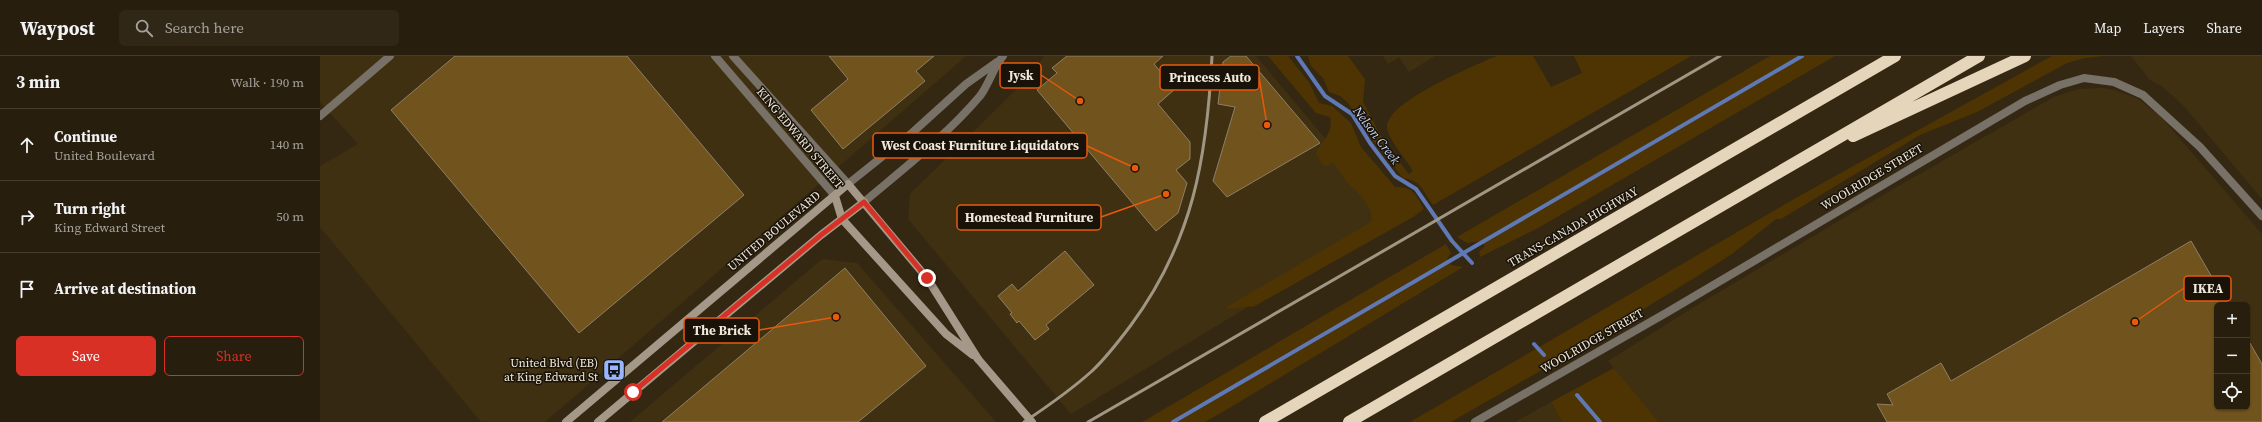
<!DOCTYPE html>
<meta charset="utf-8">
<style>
body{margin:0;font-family:"Source Serif 4",serif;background:#302717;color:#f1f3f6}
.controls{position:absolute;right:12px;bottom:12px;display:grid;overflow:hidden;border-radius:6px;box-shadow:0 1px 3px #0004}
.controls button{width:36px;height:36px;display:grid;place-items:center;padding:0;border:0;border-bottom:1px solid #443c2e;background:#281e0e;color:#f1f3f6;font:20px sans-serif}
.stop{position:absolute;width:12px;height:12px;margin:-9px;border:3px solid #d93025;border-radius:50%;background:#fff}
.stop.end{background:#d93025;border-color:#fff;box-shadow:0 1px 4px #0008}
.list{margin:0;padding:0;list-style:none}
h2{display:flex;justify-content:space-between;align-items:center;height:52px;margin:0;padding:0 16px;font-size:17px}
h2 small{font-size:13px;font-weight:400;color:#a5a29e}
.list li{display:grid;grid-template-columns:26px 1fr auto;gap:12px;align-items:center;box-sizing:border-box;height:72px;padding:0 16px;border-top:1px solid #443c2e}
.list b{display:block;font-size:15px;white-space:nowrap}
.list p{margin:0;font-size:13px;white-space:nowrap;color:#a5a29e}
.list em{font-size:13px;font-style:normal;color:#a5a29e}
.actions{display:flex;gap:8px;padding:12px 16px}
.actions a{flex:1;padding:9px 0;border:1px solid #d93025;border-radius:6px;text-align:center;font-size:14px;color:#d93025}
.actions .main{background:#d93025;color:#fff}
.icon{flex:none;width:22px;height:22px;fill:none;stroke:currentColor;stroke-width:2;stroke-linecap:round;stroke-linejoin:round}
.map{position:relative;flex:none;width:1942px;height:366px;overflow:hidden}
header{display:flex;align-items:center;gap:24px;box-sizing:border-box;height:56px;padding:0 20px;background:#281e0e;border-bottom:1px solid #443c2e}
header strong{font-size:19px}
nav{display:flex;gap:22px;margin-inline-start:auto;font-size:14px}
.search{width:280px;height:36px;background:#302717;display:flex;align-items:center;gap:10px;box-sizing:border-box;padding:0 14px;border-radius:6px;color:#a5a29e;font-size:15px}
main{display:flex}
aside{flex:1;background:#281e0e}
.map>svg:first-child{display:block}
.built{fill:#403012;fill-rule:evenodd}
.green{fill:#4d3402}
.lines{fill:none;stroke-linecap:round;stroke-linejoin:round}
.stream{stroke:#5f79b6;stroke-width:4}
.building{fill:#71531d;stroke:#8e7f67}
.minor{stroke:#787167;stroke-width:8}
.tertiary{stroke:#787167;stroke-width:8}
.secondary{stroke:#a49988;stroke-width:8}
.motorway{stroke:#e5d5ba;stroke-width:12}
.rail{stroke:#a09684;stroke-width:3}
.secondary-bridge{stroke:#a49988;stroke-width:8}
.route{stroke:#d93025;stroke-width:5}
.labels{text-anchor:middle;stroke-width:3;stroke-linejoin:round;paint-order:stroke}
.street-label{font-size:12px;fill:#f0e8da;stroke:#181208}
.poi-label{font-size:12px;fill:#f0e8da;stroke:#181208;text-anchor:end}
.water-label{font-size:13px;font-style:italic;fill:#c2d2f5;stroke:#181208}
.leader{fill:none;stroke:#e8590c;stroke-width:1.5}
.callout-dot{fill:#e8590c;stroke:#181208;stroke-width:1.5}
.callout{fill:#181208;stroke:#e8590c;stroke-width:1.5}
.callout-label{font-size:13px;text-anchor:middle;font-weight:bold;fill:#f0e8da}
</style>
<header>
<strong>Waypost</strong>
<div class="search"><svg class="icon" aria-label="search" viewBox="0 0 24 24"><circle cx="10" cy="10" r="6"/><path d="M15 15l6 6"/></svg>Search here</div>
<nav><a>Map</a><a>Layers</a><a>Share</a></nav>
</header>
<main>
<aside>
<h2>3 min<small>Walk · 190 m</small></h2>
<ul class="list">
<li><svg class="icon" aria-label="ahead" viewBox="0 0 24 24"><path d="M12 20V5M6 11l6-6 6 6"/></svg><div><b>Continue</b><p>United Boulevard</p></div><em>140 m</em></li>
<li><svg class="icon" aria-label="right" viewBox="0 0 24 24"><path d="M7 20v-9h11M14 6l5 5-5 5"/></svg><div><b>Turn right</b><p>King Edward Street</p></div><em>50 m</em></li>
<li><svg class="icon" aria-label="arrive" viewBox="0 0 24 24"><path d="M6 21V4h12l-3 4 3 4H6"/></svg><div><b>Arrive at destination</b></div></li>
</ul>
<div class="actions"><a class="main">Save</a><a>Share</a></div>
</aside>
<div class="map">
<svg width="1942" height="366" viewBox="0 0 1942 366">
<rect width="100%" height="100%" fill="#352812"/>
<path class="built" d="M0,0h646l-421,366h-64l-161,-195v-61l38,-22 -38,-42z
M724,0h212l137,163 -322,195 -163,-195 2,-25 125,-123z
M1063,0h52l-26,16 -10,-15 -11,7z
M1811,0h131v143l-79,-94 -20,-18 -13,-7z
M1782,32l12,2 24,9 24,19 100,116v188h-603l-51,-61 86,-54 182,-108 178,-102 24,-8zM1897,249h30v102h-30z
M502,203l35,4 139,159h-366z
M1231,346l11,20h-47z"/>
<path class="green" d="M948,0h20l21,26 10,21 13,3 19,17 10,24 34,40c19,0 20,7 29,22l-11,8 -160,90c-12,-2 -20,4 -28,1l146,-86c3,-16 -13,-29 -23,-39 -5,-6 -10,-14 -15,-21l-7,4 -4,-2 -6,-11c6,-12 18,-21 14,-36l-14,-4z
M988,0h40l17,23 -2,23 8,15 14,27 24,30 4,-3c-6,-11 -26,-33 -26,-44 0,-25 81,-58 102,-68l9,-3h35l18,31 31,-14 -8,-17h117l-258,149c-11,-15 -11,-24 -30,-27l-30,-37 -25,-38 -8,-7 -11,-4 -6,-14 -12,-12z
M1450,0h65l-297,172 -58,29 -1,-5 6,-6 -5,-5 -13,2 -10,-6z
M1732,0h52l-19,2 -18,5 -90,49 -57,23 -139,84h-5l-44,35 -36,23 -128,78 -117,67h-41l391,-227z
M1126,188l5,9 -4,6 4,6 12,2 -237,143 -21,12h-63z
M1294,312l45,54h-97l-11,-20z"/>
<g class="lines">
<path class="stream" d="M977,0l28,40 27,18 18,29 25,33 21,13 36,52 20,22
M1214,288l10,11
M1257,339l23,27
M853,366l629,-366"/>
</g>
<path class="building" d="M135,0h172l117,139 -165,138 -188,-223z
M509,0h105l-18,15 9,10 -82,68 -32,-39 37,-31z
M747,0h96l-9,8 21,25 -17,15 32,38v17l-14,11 11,13 -9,30 -22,18 -119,-141 20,-17 -5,-5z
M911,0h15l74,87 -93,54 -14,-16 22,-74 -17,-3 5,-42z
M1871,185l37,64h-11v102h30v-69l15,26v58h-375l-10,-18 16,1 -6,-11 54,-31 10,18z
M745,195l29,34 -48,40 3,4 -14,11 -16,-19 -2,2 -7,-9 2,-1 -14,-17 14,-12 6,7z
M525,212l81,98 -68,56h-196z"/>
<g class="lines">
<path class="minor" d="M395,0l120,140
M413,0l115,128
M0,60l70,-60
M1155,366l191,-109 359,-212 35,-16 24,-7 30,4 29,13 57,52 62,69"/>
<path class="tertiary" d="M528,128l65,-52 53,-48 31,-22
M544,146c39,-33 82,-66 116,-106 9,-12 13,-28 23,-40"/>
<path class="secondary" d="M515,140l7,23 104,115 27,21
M246,366l282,-238 79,94 51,81
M278,366l223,-187 43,-33"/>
<path class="motorway" d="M1533,80l172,-80
M945,366l630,-366
M1029,366l630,-366"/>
<path class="rail" d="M704,366c24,-16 47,-32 68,-51 15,-14 27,-30 39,-46 62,-84 76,-167 81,-269
M768,366l632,-366"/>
<path class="secondary-bridge" d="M658,303l54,63"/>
</g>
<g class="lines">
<path class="route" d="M313,336l188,-157 43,-33 63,76"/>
</g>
<defs>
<g id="bus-square" transform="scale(1.15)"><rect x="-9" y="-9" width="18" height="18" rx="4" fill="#97b6fd" stroke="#181208"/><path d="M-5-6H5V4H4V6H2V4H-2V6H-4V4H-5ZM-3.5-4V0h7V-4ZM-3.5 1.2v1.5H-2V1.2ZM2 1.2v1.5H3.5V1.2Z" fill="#111"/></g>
</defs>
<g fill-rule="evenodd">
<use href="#bus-square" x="294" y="314"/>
</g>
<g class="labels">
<g class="street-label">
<text transform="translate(480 82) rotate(50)" y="4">KING EDWARD STREET</text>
<text transform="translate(1552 121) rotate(-31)" y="4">WOOLRIDGE STREET</text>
<text transform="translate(1253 171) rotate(-30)" y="4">TRANS-CANADA HIGHWAY</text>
<text transform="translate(454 175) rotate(-40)" y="4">UNITED BOULEVARD</text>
<text transform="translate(1272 285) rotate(-30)" y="4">WOOLRIDGE STREET</text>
</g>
<g class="poi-label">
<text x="278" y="311">United Blvd (EB)<tspan x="278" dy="14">at King Edward St</tspan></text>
</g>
<g class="water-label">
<text transform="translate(1057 79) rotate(53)" y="5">Nelson Creek</text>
</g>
</g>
<path class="leader" d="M760 45L721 19M947 69L939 21M815 112L767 90M846 138L781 161M1815 266L1864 232M516 261L439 274"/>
<g class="callout-dot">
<circle cx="760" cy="45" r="4"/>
<circle cx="947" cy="69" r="4"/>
<circle cx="815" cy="112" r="4"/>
<circle cx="846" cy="138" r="4"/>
<circle cx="1815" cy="266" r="4"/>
<circle cx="516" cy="261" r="4"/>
</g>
<g class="callout">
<rect x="680" y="7" width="41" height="25" rx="4"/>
<rect x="840" y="9" width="99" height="25" rx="4"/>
<rect x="553" y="77" width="214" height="25" rx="4"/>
<rect x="637" y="149" width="144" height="25" rx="4"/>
<rect x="1864" y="220" width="47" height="25" rx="4"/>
<rect x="364" y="262" width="75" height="25" rx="4"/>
</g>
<g class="callout-label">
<text x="701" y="24">Jysk</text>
<text x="890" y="26">Princess Auto</text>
<text x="660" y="94">West Coast Furniture Liquidators</text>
<text x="709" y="166">Homestead Furniture</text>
<text x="1888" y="237">IKEA</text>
<text x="402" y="279">The Brick</text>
</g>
</svg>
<div class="controls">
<button>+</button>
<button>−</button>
<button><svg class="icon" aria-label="locate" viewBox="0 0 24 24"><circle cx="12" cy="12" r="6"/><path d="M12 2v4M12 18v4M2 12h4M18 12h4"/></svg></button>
</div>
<div class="stop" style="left:313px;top:336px"></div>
<div class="stop end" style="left:607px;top:222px"></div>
</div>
</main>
